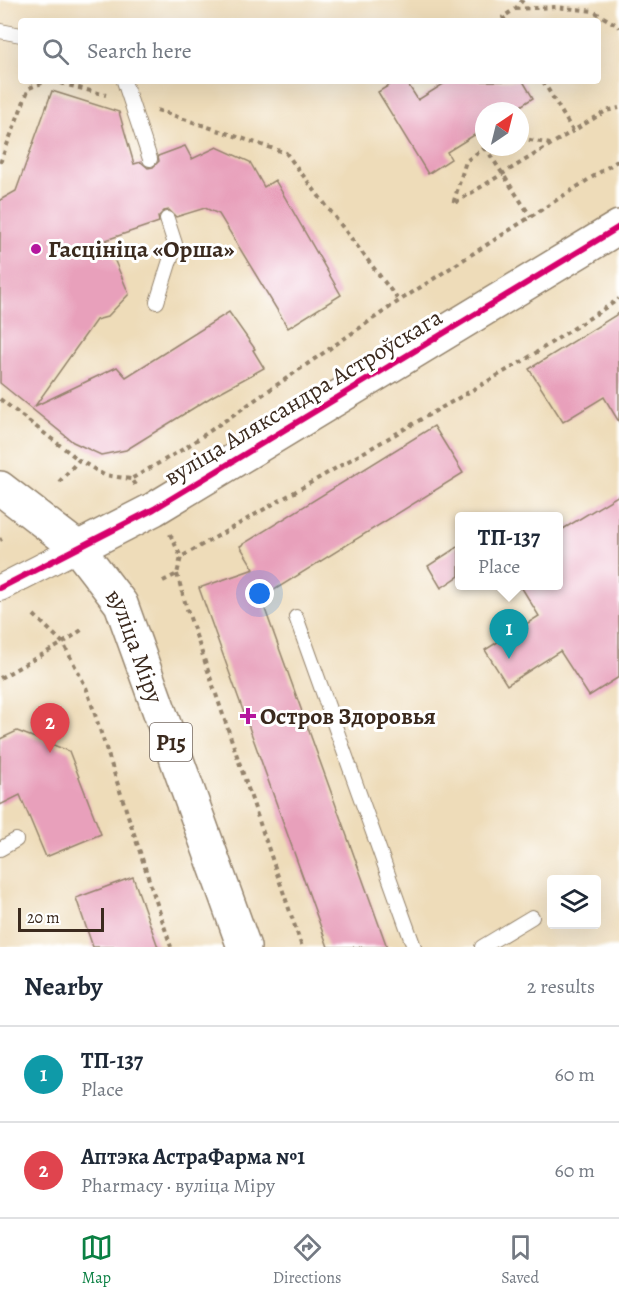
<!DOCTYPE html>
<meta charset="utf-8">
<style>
body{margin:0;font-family:Alegreya,serif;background:#f2f2f3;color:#1f2937}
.controls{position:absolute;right:18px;bottom:18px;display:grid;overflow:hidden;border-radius:6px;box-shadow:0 6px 24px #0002}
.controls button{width:54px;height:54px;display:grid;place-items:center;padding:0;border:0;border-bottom:2px solid #e0e1e3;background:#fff;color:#1f2937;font:30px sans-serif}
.compass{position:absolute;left:475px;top:102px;width:54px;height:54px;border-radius:50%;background:#fff;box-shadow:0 6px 24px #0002;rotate:35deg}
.scale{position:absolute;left:18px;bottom:15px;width:86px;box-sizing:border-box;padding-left:6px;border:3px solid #3b2a1e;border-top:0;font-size:16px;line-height:21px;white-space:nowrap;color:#3b2a1e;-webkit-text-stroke:4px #fff;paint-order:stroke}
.you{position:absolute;left:260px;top:594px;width:21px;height:21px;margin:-15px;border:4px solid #fff;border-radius:50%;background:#1a73e8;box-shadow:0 0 0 9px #1a73e833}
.badge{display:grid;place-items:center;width:39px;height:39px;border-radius:50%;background:#0b8043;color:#fff;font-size:20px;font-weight:700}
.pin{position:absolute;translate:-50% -50px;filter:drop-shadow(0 2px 3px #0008)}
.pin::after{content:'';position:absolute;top:32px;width:21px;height:18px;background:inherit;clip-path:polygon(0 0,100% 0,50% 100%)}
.popup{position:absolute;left:455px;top:512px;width:108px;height:78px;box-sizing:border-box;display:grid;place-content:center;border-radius:6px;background:#fff;filter:drop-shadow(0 2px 4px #0005);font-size:20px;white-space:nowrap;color:#747a83}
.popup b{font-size:22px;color:#1f2937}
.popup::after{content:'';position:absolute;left:50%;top:100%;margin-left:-12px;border:12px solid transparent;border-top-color:#fff}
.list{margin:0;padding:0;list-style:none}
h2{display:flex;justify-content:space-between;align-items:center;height:78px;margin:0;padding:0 24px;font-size:26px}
h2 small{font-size:20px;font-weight:400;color:#747a83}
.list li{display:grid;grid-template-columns:39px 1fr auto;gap:18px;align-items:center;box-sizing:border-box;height:96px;padding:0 24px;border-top:2px solid #e0e1e3}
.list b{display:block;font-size:22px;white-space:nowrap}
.list p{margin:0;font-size:20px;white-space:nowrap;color:#747a83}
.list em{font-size:20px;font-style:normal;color:#747a83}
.icon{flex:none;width:33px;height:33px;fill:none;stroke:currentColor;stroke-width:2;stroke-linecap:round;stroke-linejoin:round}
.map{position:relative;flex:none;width:619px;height:947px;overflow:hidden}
.search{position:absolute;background:#fff;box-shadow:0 6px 24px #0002;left:18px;right:18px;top:18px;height:66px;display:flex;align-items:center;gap:15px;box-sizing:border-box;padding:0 21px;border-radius:6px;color:#747a83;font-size:22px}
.sheet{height:270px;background:#fff}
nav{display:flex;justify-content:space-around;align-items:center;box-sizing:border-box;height:84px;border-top:2px solid #e0e1e3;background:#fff;font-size:16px;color:#747a83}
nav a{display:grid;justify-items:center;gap:3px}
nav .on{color:#0b8043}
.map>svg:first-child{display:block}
.building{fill:#e8a0bb}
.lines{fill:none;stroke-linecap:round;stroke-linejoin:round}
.service-casing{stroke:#94836c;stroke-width:16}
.minor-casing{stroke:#94836c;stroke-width:28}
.tertiary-casing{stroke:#94836c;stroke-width:36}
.primary-casing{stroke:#94836c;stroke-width:36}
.path{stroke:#94836c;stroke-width:4;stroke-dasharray:4.5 4.5;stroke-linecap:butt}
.service{stroke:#fff;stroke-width:14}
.minor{stroke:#fff;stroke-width:26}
.tertiary{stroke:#fff;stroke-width:33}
.primary{stroke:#fff;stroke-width:33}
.cycleway-casing{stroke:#fff;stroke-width:10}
.cycleway{stroke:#d6006c;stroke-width:6}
.poi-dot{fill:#b5179e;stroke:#fff;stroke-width:2}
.labels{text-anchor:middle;stroke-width:6;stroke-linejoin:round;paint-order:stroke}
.shield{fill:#fff;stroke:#766a62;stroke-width:1.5}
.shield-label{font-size:22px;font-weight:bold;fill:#3b2a1e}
.poi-label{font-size:24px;font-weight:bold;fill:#3b2a1e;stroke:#fff;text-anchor:start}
.street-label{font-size:24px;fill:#3b2a1e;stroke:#fff}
</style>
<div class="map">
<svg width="619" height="947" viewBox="0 0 619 947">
<rect width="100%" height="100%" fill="#fff"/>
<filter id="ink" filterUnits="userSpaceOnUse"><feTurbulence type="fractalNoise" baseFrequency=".0167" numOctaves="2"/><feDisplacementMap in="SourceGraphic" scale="12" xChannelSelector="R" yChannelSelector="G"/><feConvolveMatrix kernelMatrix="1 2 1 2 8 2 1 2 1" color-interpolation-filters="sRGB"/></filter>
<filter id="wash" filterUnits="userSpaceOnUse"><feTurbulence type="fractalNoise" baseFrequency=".008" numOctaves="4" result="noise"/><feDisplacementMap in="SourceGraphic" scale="24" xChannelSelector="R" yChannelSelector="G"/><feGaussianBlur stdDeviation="1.35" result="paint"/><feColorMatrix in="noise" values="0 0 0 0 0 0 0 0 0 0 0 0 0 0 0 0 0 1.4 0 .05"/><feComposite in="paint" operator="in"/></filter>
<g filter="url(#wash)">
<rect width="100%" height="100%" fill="#eedcb9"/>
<g id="blocks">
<path class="building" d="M396,81h10l12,19 30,-19h75l10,17 -20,13h-29v18l-37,23 4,7 -23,15 -50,-82z
M52,91l67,21 15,52 7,-2 7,6 5,-1 6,-6 -1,-5 27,-10 7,13 25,-12 33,15 14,25 11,-7 66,115 -53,33 -69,-114 -14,-6 -29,9 -7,-7 -5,1 -6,6 1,5 -53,18 23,54 -22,23 -11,3 -61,86 82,-39 9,10 103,-65 26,37 -2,1 11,18 -51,28 -87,54 -25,5 -28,-13 -73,-59v-183l16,-9z
M619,313v109l-15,-25 -41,25 -34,-53z
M434,426l29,47 -202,125 126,349h-59l-129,-359 55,-19 -14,-23z
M619,495v182l-30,19 -29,-45 -53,34 -22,-35 54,-34 -19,-31h38v-53z
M459,546v30l-18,12 -13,-22z
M17,731l52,20 32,83 -55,23 -26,-62 -20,10v-66z
M133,877l25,70h-65l-17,-49z"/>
</g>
</g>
<g filter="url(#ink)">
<use href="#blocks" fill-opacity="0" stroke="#94836c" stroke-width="1.5"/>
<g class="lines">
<g class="service-casing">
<path id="service" d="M0,31l21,4
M124,81l26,78
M157,302l18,-58 -8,-25
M296,617l118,330
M0,849l16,-9
M482,947l50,-30"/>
</g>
<g class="minor-casing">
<path id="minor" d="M0,588l78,-40"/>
</g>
<g class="tertiary-casing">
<path id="tertiary" d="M78,548l76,-39 465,-282"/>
</g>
<g class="primary-casing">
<g id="primary">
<path id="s1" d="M0,488l78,60 43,56 123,343"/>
</g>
</g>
<path class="path" d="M515,9l41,-2 37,4 24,14 2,3
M505,21l-2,-4 12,-8 8,-9
M52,81l54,14
M543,81l30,50 33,-20 13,-3
M157,110l129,43 113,148
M476,133l8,12
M520,138l30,6
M485,147l46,70
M486,147l-20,14 -13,43 120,-73
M0,163l29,-75 18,-7
M0,399l79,61
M59,482l20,-22 25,15 27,4
M135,485l-4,-6 54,-31 214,-147 220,-141
M170,534l11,23
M0,540l2,-1
M177,574l10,35 115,338
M163,581l14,-7 4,-17 342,-196 96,-62
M34,615l29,28 23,44 85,260
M0,678l63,-35 20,-14"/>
<use href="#service" class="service"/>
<use href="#minor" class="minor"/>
<use href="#tertiary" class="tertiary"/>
<use href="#primary" class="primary"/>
<g class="cycleway-casing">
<path id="cycleway" d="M0,588l154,-79 465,-282"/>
</g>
<use href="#cycleway" class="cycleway"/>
</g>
</g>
<g class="poi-dot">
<circle cx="36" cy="249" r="6"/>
<path d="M245 707h6v6h6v6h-6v6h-6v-6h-6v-6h6z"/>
</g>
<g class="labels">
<rect class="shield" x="150" y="723" width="42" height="38" rx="4.5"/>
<g class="shield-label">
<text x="171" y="750">Р15</text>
</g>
<g class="poi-label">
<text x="48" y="257">Гасцініца «Орша»</text>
<text x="260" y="724">Остров Здоровья</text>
</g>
<g class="street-label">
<text transform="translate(303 397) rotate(-31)" y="8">вуліца Аляксандра Астроўскага</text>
<text dy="8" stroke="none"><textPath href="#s1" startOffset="213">вуліца Міру</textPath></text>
</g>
</g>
</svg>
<div class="controls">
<button><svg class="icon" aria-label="layers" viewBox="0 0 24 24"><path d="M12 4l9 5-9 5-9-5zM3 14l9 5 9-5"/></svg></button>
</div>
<svg class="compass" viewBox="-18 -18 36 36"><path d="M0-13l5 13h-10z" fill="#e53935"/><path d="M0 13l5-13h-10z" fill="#747a83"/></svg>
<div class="scale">20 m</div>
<div class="you"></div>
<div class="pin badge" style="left:509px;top:659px;background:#0f9aa8">1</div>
<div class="popup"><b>ТП-137</b>Place</div>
<div class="pin badge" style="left:50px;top:753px;background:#e0444e">2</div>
<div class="search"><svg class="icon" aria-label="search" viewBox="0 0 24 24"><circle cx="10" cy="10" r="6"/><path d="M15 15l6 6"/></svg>Search here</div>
</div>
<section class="sheet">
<h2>Nearby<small>2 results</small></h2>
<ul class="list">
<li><span class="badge" style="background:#0f9aa8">1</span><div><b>ТП-137</b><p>Place</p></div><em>60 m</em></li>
<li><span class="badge" style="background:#e0444e">2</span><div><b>Аптэка АстраФарма №1</b><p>Pharmacy · вуліца Міру</p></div><em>60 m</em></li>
</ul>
</section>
<nav>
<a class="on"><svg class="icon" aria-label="map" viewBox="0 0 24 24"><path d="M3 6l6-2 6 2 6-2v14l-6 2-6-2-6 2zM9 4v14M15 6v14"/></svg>Map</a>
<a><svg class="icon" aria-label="directions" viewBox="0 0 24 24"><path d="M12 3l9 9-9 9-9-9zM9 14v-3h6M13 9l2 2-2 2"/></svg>Directions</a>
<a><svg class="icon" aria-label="saved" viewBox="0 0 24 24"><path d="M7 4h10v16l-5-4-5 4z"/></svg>Saved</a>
</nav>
